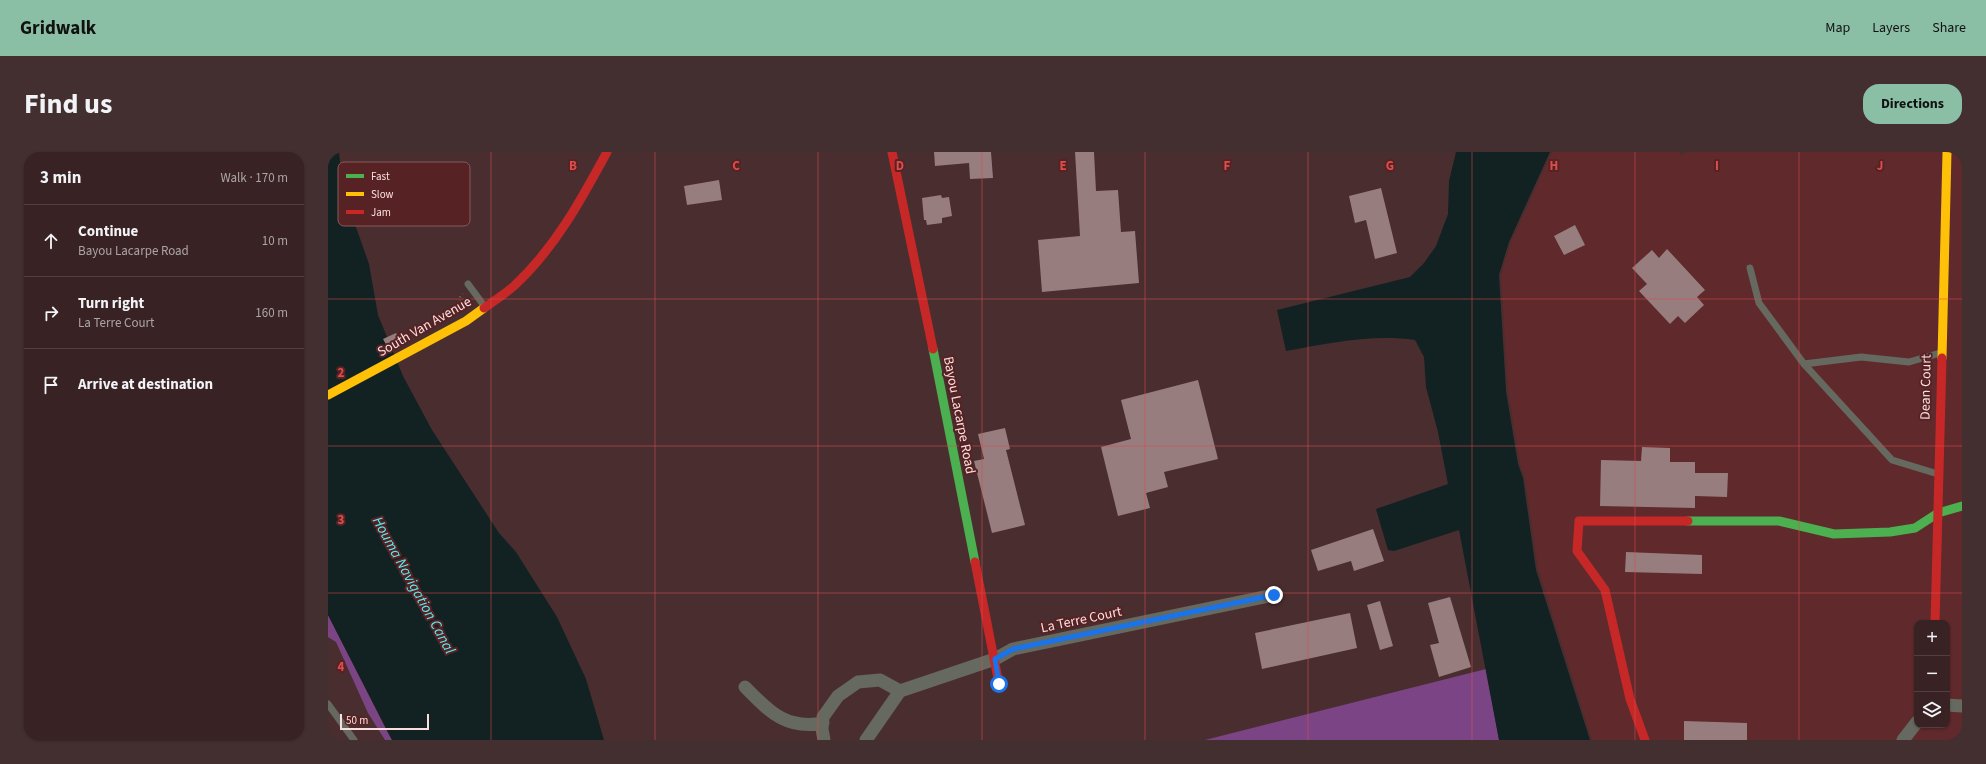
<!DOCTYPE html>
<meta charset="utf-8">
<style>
body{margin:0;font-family:"Source Sans 3",sans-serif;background:#432f30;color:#f1f3f6}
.controls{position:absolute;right:12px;bottom:12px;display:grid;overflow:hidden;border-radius:8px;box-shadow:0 1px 3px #0004}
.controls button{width:36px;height:36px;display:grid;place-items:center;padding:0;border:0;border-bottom:1px solid #523f41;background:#382223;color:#f1f3f6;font:20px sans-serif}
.scale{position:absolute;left:12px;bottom:10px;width:89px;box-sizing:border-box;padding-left:4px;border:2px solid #fbdfde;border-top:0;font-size:11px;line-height:14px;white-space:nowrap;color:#fbdfde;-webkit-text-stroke:3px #562224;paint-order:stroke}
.stop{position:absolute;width:12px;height:12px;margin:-9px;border:3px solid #1a73e8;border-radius:50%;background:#fff}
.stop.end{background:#1a73e8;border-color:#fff;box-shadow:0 1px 4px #0008}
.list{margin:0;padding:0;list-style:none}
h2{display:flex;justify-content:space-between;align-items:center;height:52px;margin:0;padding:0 16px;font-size:17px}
h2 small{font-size:13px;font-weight:400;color:#aba4a6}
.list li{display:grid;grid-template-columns:26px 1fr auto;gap:12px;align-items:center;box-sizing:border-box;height:72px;padding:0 16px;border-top:1px solid #523f41}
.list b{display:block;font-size:15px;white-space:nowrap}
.list p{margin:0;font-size:13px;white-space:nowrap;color:#aba4a6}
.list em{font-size:13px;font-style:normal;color:#aba4a6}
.icon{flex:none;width:22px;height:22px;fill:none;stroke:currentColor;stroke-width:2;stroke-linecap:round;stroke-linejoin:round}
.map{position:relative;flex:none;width:1634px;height:588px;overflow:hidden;border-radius:16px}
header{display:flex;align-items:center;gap:24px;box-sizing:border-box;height:56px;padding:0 20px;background:#8abfa5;color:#111}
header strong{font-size:19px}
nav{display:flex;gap:22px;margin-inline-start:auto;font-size:14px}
.intro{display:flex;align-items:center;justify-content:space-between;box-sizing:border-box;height:96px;padding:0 24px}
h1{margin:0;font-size:28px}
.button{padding:10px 18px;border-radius:16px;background:#8abfa5;color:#111;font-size:14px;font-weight:700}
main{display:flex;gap:24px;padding:0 24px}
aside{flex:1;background:#382223;border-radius:16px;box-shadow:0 1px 3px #0004}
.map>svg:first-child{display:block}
.built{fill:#60292c;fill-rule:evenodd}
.forest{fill:#7b4585}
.water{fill:#122122}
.building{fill:#977d7e}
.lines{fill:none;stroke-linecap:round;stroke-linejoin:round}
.path{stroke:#68635e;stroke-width:2;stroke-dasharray:1 3;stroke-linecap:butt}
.lane{stroke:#65695f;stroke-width:7}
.street{stroke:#65695f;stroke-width:13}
.fast{stroke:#4caf50;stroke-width:9}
.slow{stroke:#ffc107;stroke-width:9}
.jam{stroke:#c62828;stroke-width:9}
.route{stroke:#1a73e8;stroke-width:5}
.grid{fill:none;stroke:#dd4d4c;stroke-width:1;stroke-opacity:0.55}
.labels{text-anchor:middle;stroke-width:4;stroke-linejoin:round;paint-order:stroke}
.street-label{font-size:14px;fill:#fbdfde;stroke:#562224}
.water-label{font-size:15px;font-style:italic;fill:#57eef4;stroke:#562224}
.key{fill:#562224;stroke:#885b5c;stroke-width:1}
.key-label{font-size:11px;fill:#fbdfde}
.grid-label{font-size:13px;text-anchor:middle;font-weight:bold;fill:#dd4d4c;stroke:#562224;stroke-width:4;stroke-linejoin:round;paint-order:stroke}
</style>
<header>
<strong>Gridwalk</strong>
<nav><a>Map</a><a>Layers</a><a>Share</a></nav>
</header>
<div class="intro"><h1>Find us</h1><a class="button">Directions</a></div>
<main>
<aside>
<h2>3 min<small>Walk · 170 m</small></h2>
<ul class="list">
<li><svg class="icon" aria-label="ahead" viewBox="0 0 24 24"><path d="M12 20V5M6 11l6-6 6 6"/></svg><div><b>Continue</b><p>Bayou Lacarpe Road</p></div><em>10 m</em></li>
<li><svg class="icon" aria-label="right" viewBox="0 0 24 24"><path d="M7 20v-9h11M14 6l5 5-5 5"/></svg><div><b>Turn right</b><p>La Terre Court</p></div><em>160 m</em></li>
<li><svg class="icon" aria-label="arrive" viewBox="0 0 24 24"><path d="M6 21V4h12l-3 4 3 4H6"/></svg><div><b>Arrive at destination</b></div></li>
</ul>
</aside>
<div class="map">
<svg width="1634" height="588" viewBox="0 0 1634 588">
<rect width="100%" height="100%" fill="#4a2e2f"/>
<path class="built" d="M1224,0h127l3,4 3,-4h277v588h-370l-54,-171 -13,-91 -5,-14 -12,-74 -7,-115 10,-33zM1589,471h30v102h-30z"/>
<path class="forest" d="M0,463l60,118 4,7h-7l-17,-27 -32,-71 -8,-5z
M1158,517l13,71h-294z"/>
<path class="water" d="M0,0h11l4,38 26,74 9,51 25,61 29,54 67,103 17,19 41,65 29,62 18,61h-212l-64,-125z
M1128,0h94l-41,90 -10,33 7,116 12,73 5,14 13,92 54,170h-91l-40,-210 -65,21 -6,-1 -12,-41 72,-25 -10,-52 -12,-45 -2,-30 -9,-17c-44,-6 -85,3 -129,11l-9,-41 133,-33 14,-14 12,-17 12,-32 1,-33z"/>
<path class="building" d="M606,0h57l2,26 -23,1 -1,-16 -34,3z
M747,0h19l2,39 22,-1 3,42 14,-1 4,52 -97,9 -4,-52 42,-4z
M391,28l3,20 -35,5 -3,-19z
M1053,36l16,65 -22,6 -9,-39 -11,3 -6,-27z
M613,43l1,3 7,-1 3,19 -10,2v5l-15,2 -1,-5h-2l-2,-22z
M1247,73l10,20 -21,10 -10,-19z
M1339,97l38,41 -8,7 7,8 -19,18 -7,-7 -8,8 -31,-33 8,-7 -15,-16 20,-18 7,8z
M68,181l5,10 -12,7 -6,-11z
M870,228l20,79 -54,13 4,15 -22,6 4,15 -32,8 -17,-69 30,-8 -10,-39z
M677,276l5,21 -4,1 19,75 -33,8 -18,-72 10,-2 -6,-25z
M1314,295l28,1v14h25v11h33l-1,24 -32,-1v12l-95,-2 1,-46 40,1z
M1045,377l11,32 -30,10 -3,-10 -33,10 -7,-21z
M1298,400l76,3v19l-77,-2z
M1122,445l21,70 -32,10 -9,-32 9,-2 -11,-40z
M1052,449l13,45 -13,4 -13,-45z
M1022,461l7,35 -95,21 -7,-36z
M1356,569l63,2v17h-63z"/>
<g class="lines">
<path class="path" d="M133,153l-1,-8 3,-3"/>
<path class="lane" d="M1422,116l9,35 45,61 88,96 46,14
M140,132l17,23
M1476,212l57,-7 48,5 31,-9
M0,552l26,36"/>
<path class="street" d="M417,535c24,24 40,43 78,36
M572,539l95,-32 18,-10 261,-54
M1619,553l15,1
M496,588l-2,-11 1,-12 15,-21 20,-14 22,-2 20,11 -34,49
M1575,588l14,-18"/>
<path class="fast" d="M605,197l42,213
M1360,369h91l55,13 56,-2 25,-4 23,-15 24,-7"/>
<path class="slow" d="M1614,206l5,-206
M0,243l138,-74 18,-13"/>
<path class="jam" d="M564,0l41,197
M156,156c10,-7 21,-14 30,-22 41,-38 67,-86 93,-134
M647,410l24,122
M1607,471l7,-265
M1317,588l-15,-41 -25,-109 -28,-39 2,-30h109"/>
</g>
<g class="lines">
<path class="route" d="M671,532l-4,-25 18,-10 261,-54"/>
</g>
<path class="grid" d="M163,0v588M327,0v588M490,0v588M654,0v588M817,0v588M980,0v588M1144,0v588M1307,0v588M1471,0v588M0,147h1634M0,294h1634M0,441h1634"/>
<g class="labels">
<g class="street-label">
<text transform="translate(96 174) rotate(-30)" y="5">South Van Avenue</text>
<text transform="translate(1597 235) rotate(-89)" y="5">Dean Court</text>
<text transform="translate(632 263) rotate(79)" y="5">Bayou Lacarpe Road</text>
<text transform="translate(753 467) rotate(-12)" y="5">La Terre Court</text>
</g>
<g class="water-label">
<text transform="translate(86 433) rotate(61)" y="5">Houma Navigation Canal</text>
</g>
</g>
<rect x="10" y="10" width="132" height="64" rx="6" class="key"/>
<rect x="18" y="22" width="18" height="4" fill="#4caf50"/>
<rect x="18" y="40" width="18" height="4" fill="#ffc107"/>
<rect x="18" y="58" width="18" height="4" fill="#c62828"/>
<g class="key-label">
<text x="43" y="28">Fast</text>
<text x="43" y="46">Slow</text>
<text x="43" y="64">Jam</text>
</g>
<g class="grid-label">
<text x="245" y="18">B</text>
<text x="408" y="18">C</text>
<text x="572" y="18">D</text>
<text x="735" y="18">E</text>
<text x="899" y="18">F</text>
<text x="1062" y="18">G</text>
<text x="1226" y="18">H</text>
<text x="1389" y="18">I</text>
<text x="1552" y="18">J</text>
<text x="13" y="225">2</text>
<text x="13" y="372">3</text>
<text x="13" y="519">4</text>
</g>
</svg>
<div class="controls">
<button>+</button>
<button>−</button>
<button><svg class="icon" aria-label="layers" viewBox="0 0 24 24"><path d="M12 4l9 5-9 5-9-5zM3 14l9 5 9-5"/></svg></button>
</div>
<div class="scale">50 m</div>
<div class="stop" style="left:671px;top:532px"></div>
<div class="stop end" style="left:946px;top:443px"></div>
</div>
</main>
